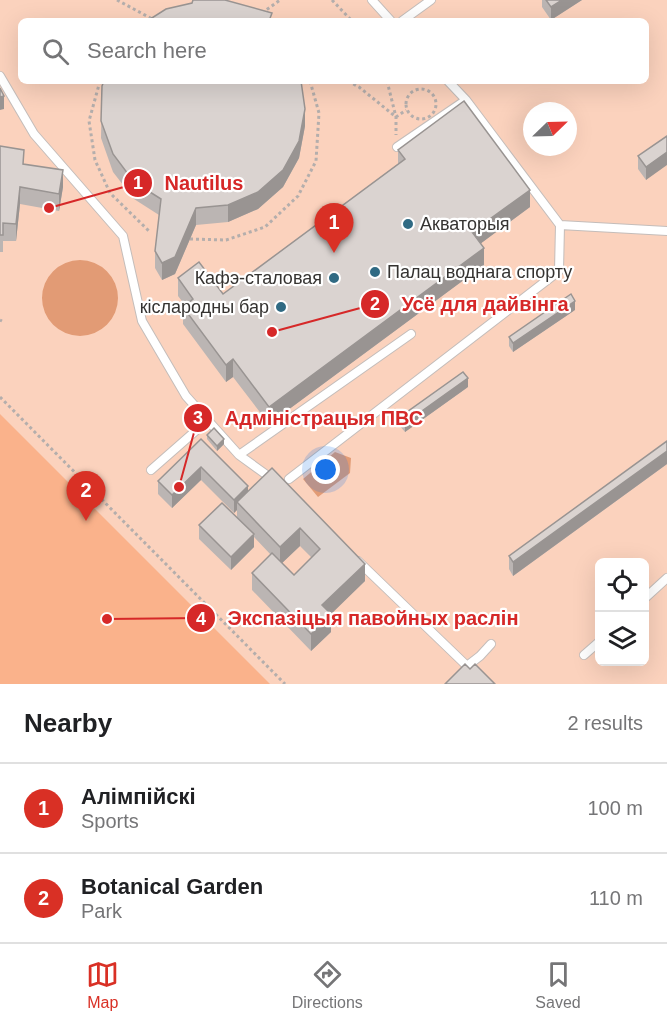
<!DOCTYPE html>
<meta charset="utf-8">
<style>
body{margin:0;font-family:Arial,sans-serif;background:#f6f6f6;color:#202124}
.controls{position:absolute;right:18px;bottom:18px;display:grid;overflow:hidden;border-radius:9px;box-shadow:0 6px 24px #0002}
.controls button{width:54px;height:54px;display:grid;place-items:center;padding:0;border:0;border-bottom:2px solid #e0e0e0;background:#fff;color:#202124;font:30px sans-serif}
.compass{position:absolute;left:523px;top:102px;width:54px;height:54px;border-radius:50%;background:#fff;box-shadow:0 6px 24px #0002;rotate:67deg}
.you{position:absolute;left:326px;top:470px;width:21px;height:21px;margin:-15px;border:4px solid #fff;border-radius:50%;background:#1a73e8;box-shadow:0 0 0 9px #1a73e833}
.badge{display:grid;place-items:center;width:39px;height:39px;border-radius:50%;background:#d93025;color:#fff;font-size:20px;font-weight:700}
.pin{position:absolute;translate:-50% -50px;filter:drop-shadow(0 2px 3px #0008)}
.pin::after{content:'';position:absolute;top:32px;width:21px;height:18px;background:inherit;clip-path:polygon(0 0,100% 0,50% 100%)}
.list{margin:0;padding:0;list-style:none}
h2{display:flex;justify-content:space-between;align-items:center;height:78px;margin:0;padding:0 24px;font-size:26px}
h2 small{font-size:20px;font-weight:400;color:#757577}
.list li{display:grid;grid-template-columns:39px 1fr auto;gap:18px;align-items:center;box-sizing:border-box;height:90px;padding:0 24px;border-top:2px solid #e0e0e0}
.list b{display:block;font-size:22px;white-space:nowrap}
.list p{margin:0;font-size:20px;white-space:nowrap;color:#757577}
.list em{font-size:20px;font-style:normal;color:#757577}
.icon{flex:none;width:33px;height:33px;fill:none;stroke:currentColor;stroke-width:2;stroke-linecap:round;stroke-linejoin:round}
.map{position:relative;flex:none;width:667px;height:684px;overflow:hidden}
.search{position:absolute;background:#fff;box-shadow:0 6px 24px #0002;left:18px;right:18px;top:18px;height:66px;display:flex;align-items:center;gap:15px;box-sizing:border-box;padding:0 21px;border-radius:9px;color:#757577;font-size:22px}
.sheet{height:258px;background:#fff}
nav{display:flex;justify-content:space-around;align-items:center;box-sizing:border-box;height:84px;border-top:2px solid #e0e0e0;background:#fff;font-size:16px;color:#757577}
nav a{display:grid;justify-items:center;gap:3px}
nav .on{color:#d93025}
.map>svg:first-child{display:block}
.green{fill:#fbd2bd;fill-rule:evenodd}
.forest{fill:#fab28b}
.water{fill:#e29b75}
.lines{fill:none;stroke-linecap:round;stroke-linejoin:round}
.lane-casing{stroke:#c4bdba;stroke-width:10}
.path{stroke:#b4aeac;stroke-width:3;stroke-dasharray:3 3;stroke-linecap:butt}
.lane{stroke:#fff;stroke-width:8}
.wall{fill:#bbb5b3;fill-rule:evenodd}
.shaded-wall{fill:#999492}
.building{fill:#dad3d0;stroke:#999492;stroke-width:1.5}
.poi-dot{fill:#306a83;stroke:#fff;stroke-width:2}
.labels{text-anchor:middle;stroke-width:4.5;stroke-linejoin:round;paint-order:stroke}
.poi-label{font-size:18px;fill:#353331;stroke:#fff;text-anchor:start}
.leader{fill:none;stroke:#d62828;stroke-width:2}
.callout-dot{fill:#d62828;stroke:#fff;stroke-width:2}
.mark-label{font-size:18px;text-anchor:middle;font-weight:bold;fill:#fff}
.callout-label{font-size:20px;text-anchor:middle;font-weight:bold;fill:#d62828;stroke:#fff;stroke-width:4.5;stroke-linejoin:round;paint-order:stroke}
</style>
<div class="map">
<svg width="667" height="684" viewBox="0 0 667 684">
<rect width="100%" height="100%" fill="#fbf4f1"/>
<path class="green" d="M0,0h667v684h-667zM21,21h625v60h-625zM532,111h36v36h-36zM600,562h44v100h-44z"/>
<path class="forest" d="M0,414l270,270h-270z"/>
<path class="water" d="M42 298a38 38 0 1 1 76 0a38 38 0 1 1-76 0Z
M335,452l16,6 -1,15 -32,24 -15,-18z"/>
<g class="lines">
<g class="lane-casing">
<path id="lane" d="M372,0l19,21
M402,21l29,-21
M0,76l34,58 89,102 19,85 44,75 53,59 172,-121
M397,147l69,-47 -18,-19
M560,225l107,6
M239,455l36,26
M151,470l57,-50
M289,479l270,-208 1,-46 -94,-125
M358,561l109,105 13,-10 11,-12
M644,599l23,-21
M584,655l16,-14"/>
</g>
<path class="path" d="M117,0l39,21
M332,0l20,21
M262,13l18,-13
M100,81l-11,40 6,39 15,33 40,39
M348,81l11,6 37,30 10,-7
M387,81l9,36v18
M406 104a15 15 0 1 1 30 0a15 15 0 1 1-30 0Z
M190,239l36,1 39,-13 33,-31 18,-35 3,-48 -9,-32
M0,320l2,1
M0,397l285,287"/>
<use href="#lane" class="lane"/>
</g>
<path class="wall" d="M542,0h40l-31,20 -9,-13z
M102,86l203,40 -6,32 -16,29 -25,22 -30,13 -32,3 -21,49 -13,6 -7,-12v-17l4,-36 -25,-16 -21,-27 -12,-34z
M667,136l-21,44 -8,-11v-13z
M0,146l24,18 39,23 -4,24 -39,-7 -4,37h-13v11h-3z
M398,150l132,57 -49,36 3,22 -215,159 -36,-47 -7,5 -43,-58v-17l2,-2 -7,-9v-18l45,16 175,-130z
M575,310l-62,42 -4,-6v-9z
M468,387l-63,45 -5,-6v-9z
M207,435l17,9 -7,7 -10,-12z
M201,439l47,53 24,-24 93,113 -35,33 1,18 -20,19 -59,-61v-17l19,-18 -17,-18v10l-23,23 -32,-31v-14l38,-8v-7l-3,3 -33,-33 -29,28 -14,-14v-13zM300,546l12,12 -18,17 -12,-12z
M667,441v23l-154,112 -4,-7v-13z"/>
<path class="shaded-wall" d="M562,0h20l-31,20v-13z
M4,96v13l-4,1v-13z
M305,109v17l-6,32 -16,29 -25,22 -30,13v-17z
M667,152v13l-21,15v-13z
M63,170v17l-4,24v-17z
M20,187v17l-4,37v-17z
M530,190v17l-58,43v-18z
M196,208v17l-21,49 -13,6v-17z
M484,248v17l-215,159v-17z
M575,301v9l-62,42v-9z
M233,359v18l-7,5v-17z
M468,378v9l-63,45v-9z
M224,439v5l-7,7v-5z
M667,451v13l-154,112v-14z
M201,467v13l-29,28v-13z
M248,486v13l-11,3v8l-3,3v-13z
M300,528v18l-20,19v-18z
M254,534v13l-23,23v-13z
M365,564v17l-43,42v-18z
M331,614v18l-20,19v-17z"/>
<path class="building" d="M193,0h32l47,13 -3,8h-122l19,-12 26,-6z
M546,0h16l-11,7z
M104,81h197l4,28 -6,32 -16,29 -25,22 -30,13 -32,3 -21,49 -13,6 -7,-12 6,-52 -27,-17 -21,-28 -12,-33 1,-35z
M0,88l4,8 -4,1z
M464,101l66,89 -58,42 12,16 -215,159 -36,-48 -7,6 -43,-58 10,-8 -15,-21 21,-16 24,32 182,-135 -7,-9z
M667,136v16l-21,15 -8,-11z
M0,146l24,4 -1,14 40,6 -4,24 -39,-7 -4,37 -13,-1v12h-3z
M571,294l4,7 -62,42 -4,-6z
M463,372l5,6 -63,45 -5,-6z
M214,428l10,11 -7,7 -10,-11z
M201,439l47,47 -14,14 -33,-33 -29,28 -14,-14z
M667,441v10l-154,111 -4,-6z
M272,468l93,96 -43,41 9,9 -20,20 -59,-61 20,-20 22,22 26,-26 -20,-21 -20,19 -43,-45z
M222,503l32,31 -23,23 -32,-32z
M465,664l5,5 5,-5 20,20h-50z"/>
<g class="poi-dot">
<circle cx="408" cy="224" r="6"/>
<circle cx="375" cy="272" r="6"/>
<circle cx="334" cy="278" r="6"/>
<circle cx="281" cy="307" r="6"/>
</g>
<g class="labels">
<g class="poi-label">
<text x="420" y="230">Акваторыя</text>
<text x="387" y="278">Палац воднага спорту</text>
<text x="322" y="284" text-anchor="end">Кафэ-сталовая</text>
<text x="269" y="313" text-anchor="end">кіслародны бар</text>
</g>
</g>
<path class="leader" d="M49 208L138 183M272 332L375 304M179 487L198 418M107 619L201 618"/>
<g class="callout-dot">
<circle cx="49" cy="208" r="6"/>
<circle cx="272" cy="332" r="6"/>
<circle cx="179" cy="487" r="6"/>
<circle cx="107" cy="619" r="6"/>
<circle cx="138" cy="183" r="15"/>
<circle cx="375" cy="304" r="15"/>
<circle cx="198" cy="418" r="15"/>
<circle cx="201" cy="618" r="15"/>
</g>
<g class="mark-label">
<text x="138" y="189">1</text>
<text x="375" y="310">2</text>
<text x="198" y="424">3</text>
<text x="201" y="625">4</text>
</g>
<g class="callout-label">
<text x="204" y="190">Nautilus</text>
<text x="485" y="311">Усё для дайвінга</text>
<text x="324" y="425">Адміністрацыя ПВС</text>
<text x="373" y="625">Экспазіцыя павойных раслін</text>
</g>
</svg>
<div class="controls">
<button><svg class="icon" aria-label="locate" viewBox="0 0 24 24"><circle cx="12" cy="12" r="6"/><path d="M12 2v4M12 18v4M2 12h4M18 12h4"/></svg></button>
<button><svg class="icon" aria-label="layers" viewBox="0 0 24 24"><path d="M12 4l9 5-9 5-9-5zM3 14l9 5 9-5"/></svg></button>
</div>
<svg class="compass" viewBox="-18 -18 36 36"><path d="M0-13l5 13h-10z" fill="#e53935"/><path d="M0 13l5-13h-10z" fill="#757577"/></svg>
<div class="you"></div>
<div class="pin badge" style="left:334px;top:253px">1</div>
<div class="pin badge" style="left:86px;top:521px">2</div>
<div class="search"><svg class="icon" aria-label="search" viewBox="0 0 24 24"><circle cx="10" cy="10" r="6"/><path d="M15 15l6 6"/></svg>Search here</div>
</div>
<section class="sheet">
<h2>Nearby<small>2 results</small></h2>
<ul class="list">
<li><span class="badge">1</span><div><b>Алімпійскі</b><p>Sports</p></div><em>100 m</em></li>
<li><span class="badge">2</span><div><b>Botanical Garden</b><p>Park</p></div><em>110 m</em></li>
</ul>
</section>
<nav>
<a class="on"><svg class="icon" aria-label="map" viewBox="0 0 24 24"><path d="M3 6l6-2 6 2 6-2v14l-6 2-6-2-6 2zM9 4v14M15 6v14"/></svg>Map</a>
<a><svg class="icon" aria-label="directions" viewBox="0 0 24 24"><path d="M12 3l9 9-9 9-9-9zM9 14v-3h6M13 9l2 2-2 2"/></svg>Directions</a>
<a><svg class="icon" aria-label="saved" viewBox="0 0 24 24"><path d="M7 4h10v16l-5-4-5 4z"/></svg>Saved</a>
</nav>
